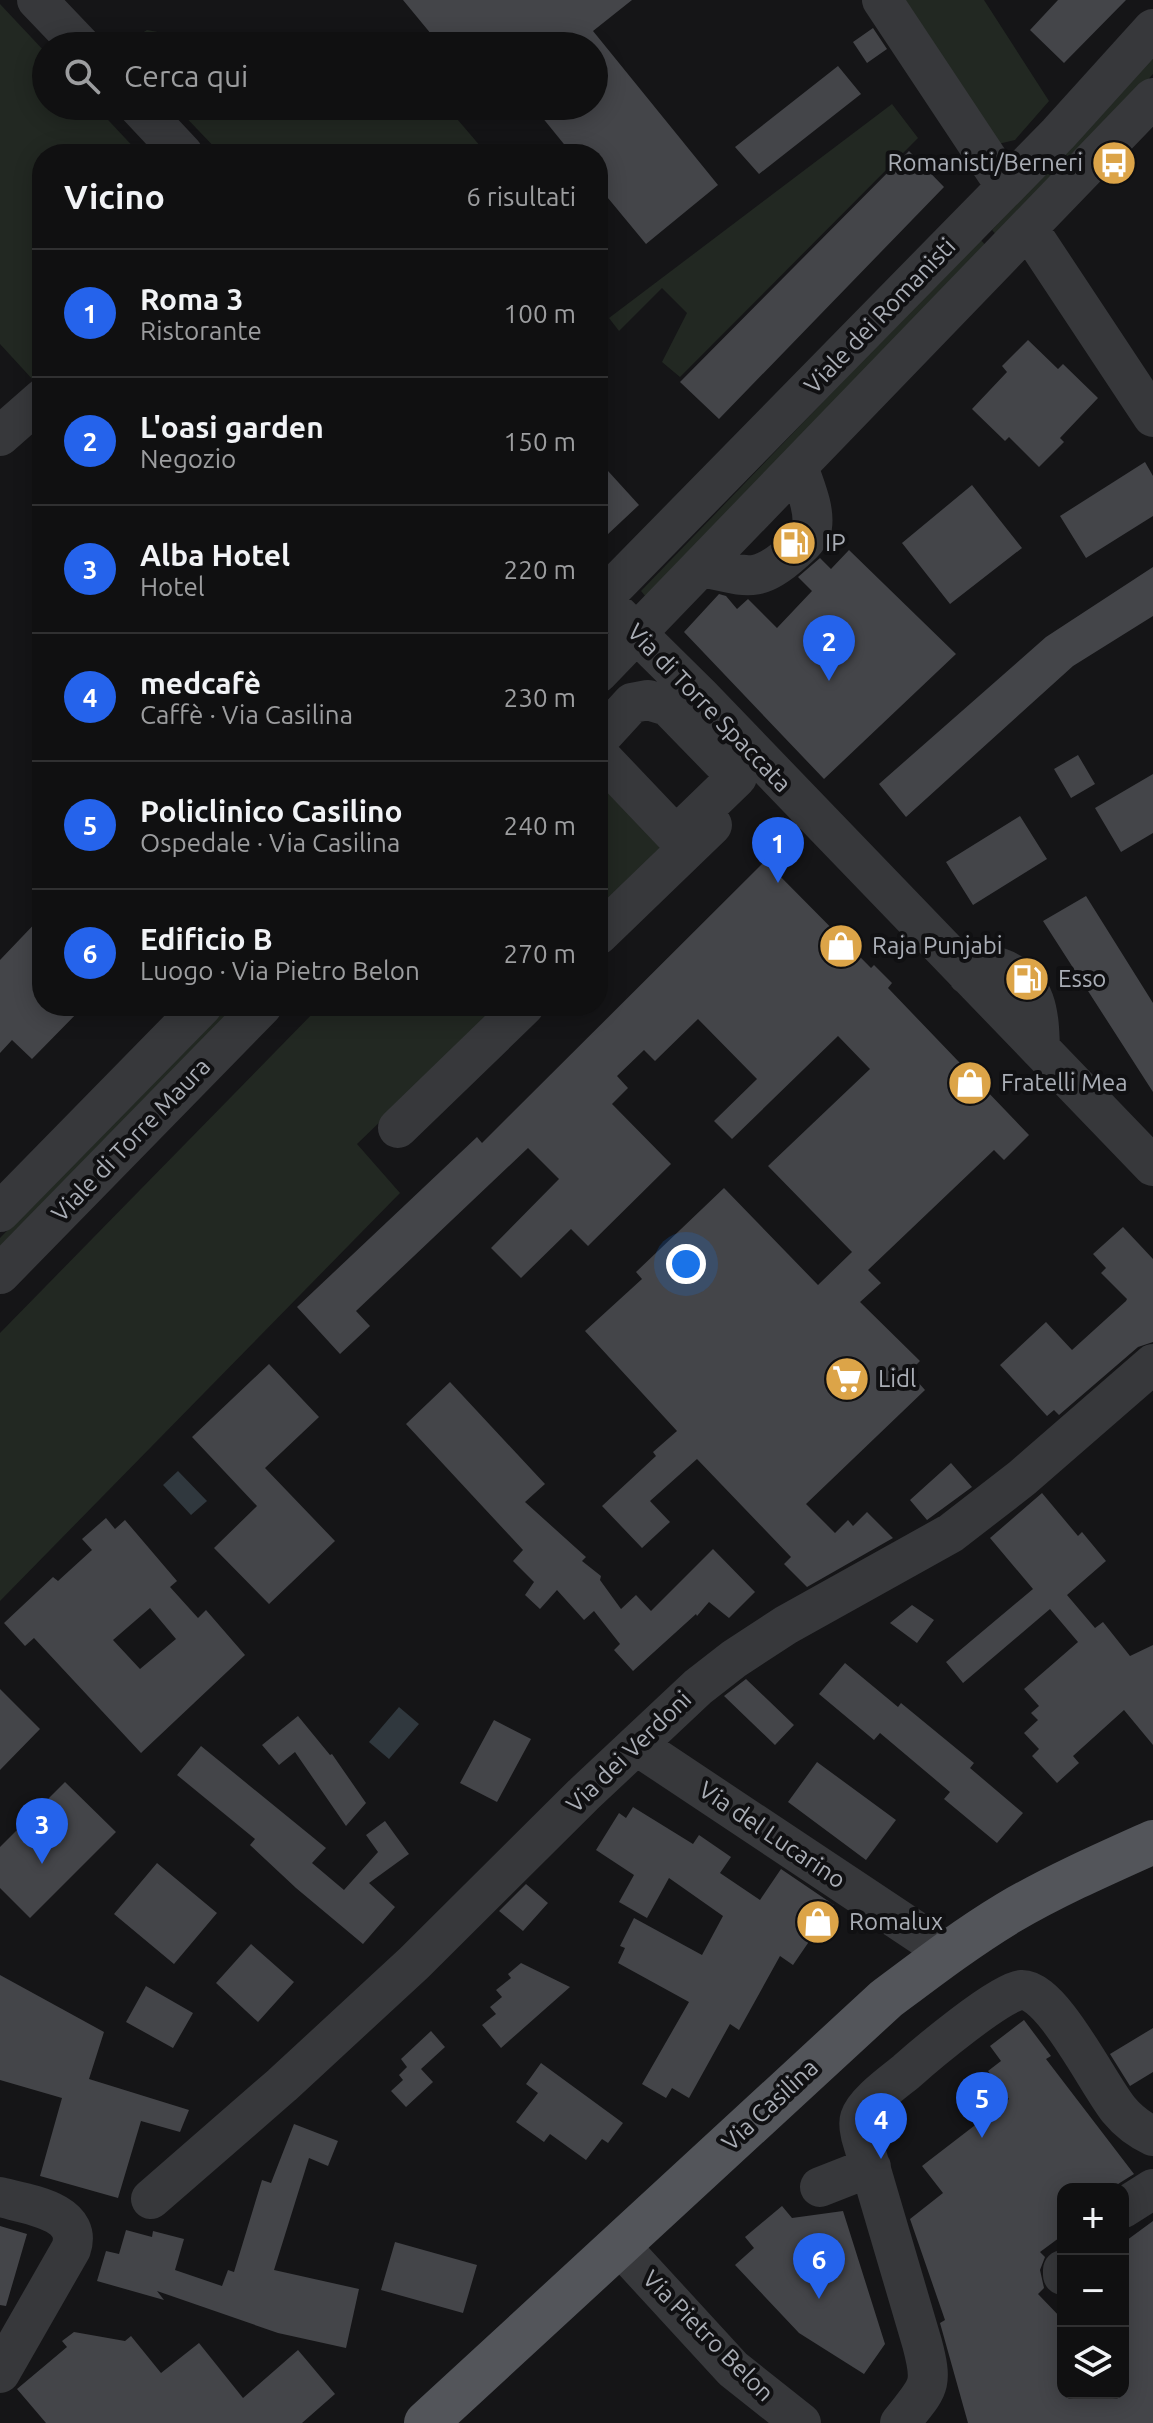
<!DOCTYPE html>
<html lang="it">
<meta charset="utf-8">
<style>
body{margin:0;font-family:Ubuntu,sans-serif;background:#19191a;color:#f1f3f6}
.controls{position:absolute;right:24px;bottom:24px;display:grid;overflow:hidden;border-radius:16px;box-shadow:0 4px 20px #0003}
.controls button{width:72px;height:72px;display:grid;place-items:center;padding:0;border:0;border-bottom:2px solid #303031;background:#101011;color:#f1f3f6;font:40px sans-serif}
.you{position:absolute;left:686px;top:1264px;width:28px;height:28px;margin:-20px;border:6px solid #fff;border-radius:50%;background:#1a73e8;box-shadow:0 0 0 12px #1a73e833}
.badge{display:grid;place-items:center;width:52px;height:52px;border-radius:50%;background:#2563eb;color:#fff;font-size:26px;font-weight:700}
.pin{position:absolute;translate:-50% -66px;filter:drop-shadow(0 2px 4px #0008)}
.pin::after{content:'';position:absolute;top:42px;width:28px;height:24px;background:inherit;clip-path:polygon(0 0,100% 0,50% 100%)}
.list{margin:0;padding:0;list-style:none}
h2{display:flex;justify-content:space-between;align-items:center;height:104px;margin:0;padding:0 32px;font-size:34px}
h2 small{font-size:26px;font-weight:400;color:#9c9d9f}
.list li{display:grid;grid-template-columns:52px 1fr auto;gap:24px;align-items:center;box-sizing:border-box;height:128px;padding:0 32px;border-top:2px solid #303031}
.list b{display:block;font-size:30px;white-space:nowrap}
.list p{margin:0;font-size:26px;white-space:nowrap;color:#9c9d9f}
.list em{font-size:26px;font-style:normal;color:#9c9d9f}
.icon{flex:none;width:44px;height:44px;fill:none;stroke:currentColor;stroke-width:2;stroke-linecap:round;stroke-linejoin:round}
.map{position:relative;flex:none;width:1153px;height:2423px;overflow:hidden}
.search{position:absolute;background:#101011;box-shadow:0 4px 20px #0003;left:32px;top:32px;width:576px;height:88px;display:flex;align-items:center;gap:20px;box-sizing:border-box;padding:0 28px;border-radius:44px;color:#9c9d9f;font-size:30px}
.panel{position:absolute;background:#101011;box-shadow:0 4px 20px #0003;left:32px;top:144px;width:576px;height:872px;border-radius:32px}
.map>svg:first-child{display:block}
.green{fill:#222822}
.water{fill:#30383e}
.building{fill:#444549;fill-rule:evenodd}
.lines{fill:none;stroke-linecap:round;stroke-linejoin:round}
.minor{stroke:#37383b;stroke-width:40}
.major{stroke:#53555a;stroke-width:44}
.labels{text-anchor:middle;stroke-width:8;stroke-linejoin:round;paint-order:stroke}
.poi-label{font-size:24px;fill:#a9adb5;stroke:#101012;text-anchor:start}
.street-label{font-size:24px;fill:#a9adb5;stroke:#101012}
</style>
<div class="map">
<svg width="1153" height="2423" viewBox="0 0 1153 2423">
<rect width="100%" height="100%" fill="#151517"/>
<path class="green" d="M898,0h86l65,101 -34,39 -17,4z
M0,4l46,49v53h49l45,48h-98v220l-8,7 -34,-37z
M147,30l63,12 61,4h-134l-6,-6z
M1153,56v18l-60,65 -96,97 -5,-6z
M892,104l26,34 -238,239 -18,-15 25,-49 -25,-25 -43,43 -10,-13z
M175,106h271l41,48h-266z
M980,239l8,9 -342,349 -5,-6z
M598,754l78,82 -78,75z
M225,1006h15l-240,247v-15z
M320,1006h180l-143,138 43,49 -400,408v-268z"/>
<path class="water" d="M178,1471l29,30 -16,14 -28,-30z
M399,1707l20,17 -30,35 -20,-17z"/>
<path class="building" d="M403,0h229l-39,31 125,154 -72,59 -48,-58v-32h-26l-39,-48h61v-60h-153z
M1058,0h68l-62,63 -34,-33z
M873,28l14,21 -20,14 -14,-21z
M838,66l23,28 -102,80 -24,-27z
M909,151l35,36 -225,232 -39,-37z
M1028,340l30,29 5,-5 35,34 -38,40 4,4 -25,25 -30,-30 -4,4 -33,-32 35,-37 -5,-6z
M598,460l41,45 -32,30 -9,-11z
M1145,462l8,14v40l-67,42 -26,-42z
M972,485l50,63 -72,56 -48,-61z
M849,550l107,104 -132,125 -140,-147 35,-38 7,2 11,13 11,-10 29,29 35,-37 -14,-14 22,-19 11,11z
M1153,567v49l-80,50 -167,151 -27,-33 167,-147z
M1078,755l17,29 -24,14 -17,-29z
M1153,774v59l-32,19 -26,-44z
M1020,816l27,43 -74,46 -27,-43z
M765,861l106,107 3,-3 18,18 -4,5 141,147 -25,25 -10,-10 -126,120 13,13 -21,19 60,59 -11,11 16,18 -119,114 29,29 13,-13 5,6 14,-14 26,26 -86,49 -23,-23 7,-7 -94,-98 -47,42 20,21 -28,26 -40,-42 54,-50 -3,-4 24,-21 -92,-100 57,-52 -6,-7 88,-84 94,97 34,-33 -84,-86 102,-97 -32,-33 -106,103 -18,-18 43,-42 -59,-60 -43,42 -11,-11 -27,26 11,12 -16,16 59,60 -83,82 -17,-17 -50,49 -30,-30 68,-69 -31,-31 -172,163 14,15 -30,28 -43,-47 180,-170 5,6z
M1086,896l67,107v89l-110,-171z
M42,916v90h42l-52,53 -20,-19 -12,13v-93z
M1123,1227l30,32v83l-15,5 -79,68 -5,-5 -7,6 -47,-51 46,-43 26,28 54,-49 1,-2 -26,-26 5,-5 -13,-14z
M269,1364l50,53 -54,51 70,73 -66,63 -55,-56 43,-42 -65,-69z
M450,1382l95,102 -20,18 61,55 -4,4 19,15 -1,4 21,29 15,-14 15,16 62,-62 42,43 -26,26 -20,-16 -12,14 -1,-2 -63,57 -19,-21 6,-6 -26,-33 -10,9 -27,-30 -17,19 -15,-14 9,-13 -21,-21 10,-11 -117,-126z
M951,1463l21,24 -45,33 -17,-20z
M1042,1493l36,43 4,-4 24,29 -39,34 28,33 8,-6 27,34 23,-11v100l-29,-35 -51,46 6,7 -22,20 -25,-27 7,-7 -15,-16 14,-13 -7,-7 8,-7 -15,-17 54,-47 -28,-33 -87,74 -17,-21 87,-73 -43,-51z
M106,1518l9,11 10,-9 52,61 -7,6 28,31 8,-8 39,45 -104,98 -107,-115 -9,8 -21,-23 49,-46 5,4 34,-31 -10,-11zM150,1608l26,31 -36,30 -27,-29z
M912,1605l22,15 -17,23 -27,-20z
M845,1663l53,44 3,-4 73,60 -4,5 53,45 -26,30 -53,-44 6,-7 -70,-59 -6,7 -55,-46z
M746,1679l48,46 -19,20 -51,-49z
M0,1689l40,40 -40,41z
M298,1716l32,39 2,-1 34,49 -20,23 -51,-74 -16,13 -17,-20z
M494,1720l37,19 -34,63 -37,-19z
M201,1746l125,102 -14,15 32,27 34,-38 -12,-17 19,-14 24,33 -40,29 26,24 -32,37 -67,-56 -46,-43 5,-6 -78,-64z
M817,1762l79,58 -30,40 -78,-58z
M65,1782l51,50 -86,86 -30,-30v-41z
M633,1807l60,37 6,-9 32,22 -11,16 40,27 21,-31 53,36 -41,60 -13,-9 -41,74 -9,-6 -41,74 -17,-10 -6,10 -24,-14 47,-82 -71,-39 7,-15 -5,-2 14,-28 68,37 21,-39 -54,-38 -22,40 -28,-16 15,-27 -38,-25 23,-37 7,5z
M157,1863l60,50 -43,51 -60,-50z
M526,1884l22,19 -25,28 -24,-20z
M251,1944l43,38 -36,40 -42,-39z
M521,1963l49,24 -69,61 -19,-23 14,-11 -6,-7 12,-10 -6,-7 15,-12 -3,-4z
M0,1975l104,57 -15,47 100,31 -9,22 -39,-11 -23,77 -78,-22 22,-78 -62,-18z
M146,1986l47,27 -20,35 -47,-26z
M1024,2020l27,36 -5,3 88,115 -24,15h-47v46l-23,17 5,5 -5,13 4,18 -6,6 25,26v73h60v-150l30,-22v202h-185l-28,-100 5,-3 -35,-101 33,-26 -21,-27 87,-67 -21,-28 13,-10 -11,-15z
M1153,2028v44l-23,14 -20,-32z
M431,2031l14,16 -24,22 12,13 -27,25 -15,-16 12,-11 -4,-5 8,-8 -6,-8z
M541,2063l82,60 -15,20 -6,-4 -16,21 -36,-26 -6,8 -28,-20 22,-29 -12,-9z
M294,2124l44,17 -10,25 -19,-8 -35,112 85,19 -13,59 -68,-15 -121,-42 7,9 -67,-19 9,-30 13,3 7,-24 26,7 1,-6 31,8 -9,31 47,16 6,-16 6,2 28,-92 9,3z
M782,2206l10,12 51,-7 42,133 -21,30 -65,-41 -64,-68 19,-17 -9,-11z
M0,2226l27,8 -21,72 -6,-1z
M395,2242l82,23 -14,48 -82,-23z
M74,2332l51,9 6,-5 30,37 38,-30 44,55 55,-48 37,44 -33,29h-256l-29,-34 50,-42 -5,-6z"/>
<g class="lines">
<path class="minor" d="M37,0l44,46
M882,0l124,187
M138,106l45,48
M1028,228l125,189
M0,436l42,-37
M702,567c44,9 55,18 91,-15 8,-7 17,-14 19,-25 3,-19 -8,-42 -14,-61
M598,603l460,-469 95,-105
M618,615l81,80 454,471
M598,673l555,-575
M598,740l34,-37 16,-3 20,6 69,71 -61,59 -78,-82
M598,935l114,-110
M968,975l32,-7c38,14 39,47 40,81
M398,1128l126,-122
M0,1212l202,-206
M0,1274l262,-268
M636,1745l311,207
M820,2187l51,-20
M0,2197c26,7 84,14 71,52l-71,124
M151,2199l131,-114 132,-122 169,-168 115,-108 36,-28 52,-34 165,-92 71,-55 131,-114
M1123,2208l30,-19
M620,2246l113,123 68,54
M1063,2270v5
M900,2423c28,-36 34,-35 22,-80l-61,-207c-1,-6 -3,-12 -1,-18 5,-16 34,-36 47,-47 18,-16 94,-80 114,-81 31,-2 78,96 98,120 9,11 21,20 34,26"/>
<path class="major" d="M426,2423l460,-424c40,-30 79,-60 122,-86 46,-27 96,-49 145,-71"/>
</g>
<defs>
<g id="bus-disc" transform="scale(2.3)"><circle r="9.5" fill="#dca448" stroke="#101012"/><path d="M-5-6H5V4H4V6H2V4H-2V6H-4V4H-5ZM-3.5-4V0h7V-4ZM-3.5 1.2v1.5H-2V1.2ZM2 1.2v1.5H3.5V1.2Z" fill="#fff"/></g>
<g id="fuel-disc" transform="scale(2.3)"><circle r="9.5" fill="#dca448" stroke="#101012"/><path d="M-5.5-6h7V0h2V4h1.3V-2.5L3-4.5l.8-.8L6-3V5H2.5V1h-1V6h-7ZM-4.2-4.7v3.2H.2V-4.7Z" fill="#fff"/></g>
<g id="shop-disc" transform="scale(2.3)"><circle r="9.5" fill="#dca448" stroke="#101012"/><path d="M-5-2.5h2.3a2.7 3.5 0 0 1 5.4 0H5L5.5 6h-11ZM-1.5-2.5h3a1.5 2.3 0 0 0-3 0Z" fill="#fff"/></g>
<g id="supermarket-disc" transform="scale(2.3)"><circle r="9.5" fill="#dca448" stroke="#101012"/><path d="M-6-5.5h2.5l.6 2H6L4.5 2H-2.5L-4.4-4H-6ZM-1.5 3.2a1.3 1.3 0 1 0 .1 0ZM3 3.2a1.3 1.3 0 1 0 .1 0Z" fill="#fff"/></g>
</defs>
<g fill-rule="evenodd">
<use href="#bus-disc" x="1114" y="163"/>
<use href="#fuel-disc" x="794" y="543"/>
<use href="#shop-disc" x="841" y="946"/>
<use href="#fuel-disc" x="1027" y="979"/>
<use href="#shop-disc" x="970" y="1083"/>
<use href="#supermarket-disc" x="847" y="1379"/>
<use href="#shop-disc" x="818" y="1922"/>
</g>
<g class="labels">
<g class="poi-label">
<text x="1083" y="171" text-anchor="end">Romanisti/Berneri</text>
<text x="825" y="551">IP</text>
<text x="872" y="954">Raja Punjabi</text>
<text x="1058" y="987">Esso</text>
<text x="1001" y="1091">Fratelli Mea</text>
<text x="878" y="1387">Lidl</text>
<text x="849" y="1930">Romalux</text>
</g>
<g class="street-label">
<text transform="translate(880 316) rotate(-46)" y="8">Viale dei Romanisti</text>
<text transform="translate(709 708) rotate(46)" y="8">Via di Torre Spaccata</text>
<text transform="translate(131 1140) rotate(-46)" y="8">Viale di Torre Maura</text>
<text transform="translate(629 1752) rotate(-44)" y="8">Via dei Verdoni</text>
<text transform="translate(772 1835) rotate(34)" y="8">Via del Lucarino</text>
<text transform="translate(770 2105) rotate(-43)" y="8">Via Casilina</text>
<text transform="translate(708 2336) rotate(45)" y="8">Via Pietro Belon</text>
</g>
</g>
</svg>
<div class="controls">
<button>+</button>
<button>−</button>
<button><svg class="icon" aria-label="layers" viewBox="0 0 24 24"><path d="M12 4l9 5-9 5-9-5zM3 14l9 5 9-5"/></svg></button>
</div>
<div class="you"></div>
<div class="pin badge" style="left:778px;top:883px">1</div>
<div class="pin badge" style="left:829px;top:681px">2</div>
<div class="pin badge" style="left:42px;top:1864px">3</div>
<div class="pin badge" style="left:881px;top:2159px">4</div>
<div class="pin badge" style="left:982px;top:2138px">5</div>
<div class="pin badge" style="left:819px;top:2299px">6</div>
<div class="search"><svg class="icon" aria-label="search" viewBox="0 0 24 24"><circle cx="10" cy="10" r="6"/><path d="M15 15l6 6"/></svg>Cerca qui</div>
<section class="panel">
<h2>Vicino<small>6 risultati</small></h2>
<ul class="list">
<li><span class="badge">1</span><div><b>Roma 3</b><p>Ristorante</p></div><em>100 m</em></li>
<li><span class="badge">2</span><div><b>L'oasi garden</b><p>Negozio</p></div><em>150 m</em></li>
<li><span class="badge">3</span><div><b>Alba Hotel</b><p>Hotel</p></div><em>220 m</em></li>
<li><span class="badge">4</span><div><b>medcafè</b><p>Caffè · Via Casilina</p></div><em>230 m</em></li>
<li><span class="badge">5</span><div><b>Policlinico Casilino</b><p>Ospedale · Via Casilina</p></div><em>240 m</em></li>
<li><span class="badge">6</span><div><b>Edificio B</b><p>Luogo · Via Pietro Belon</p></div><em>270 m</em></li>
</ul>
</section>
</div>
